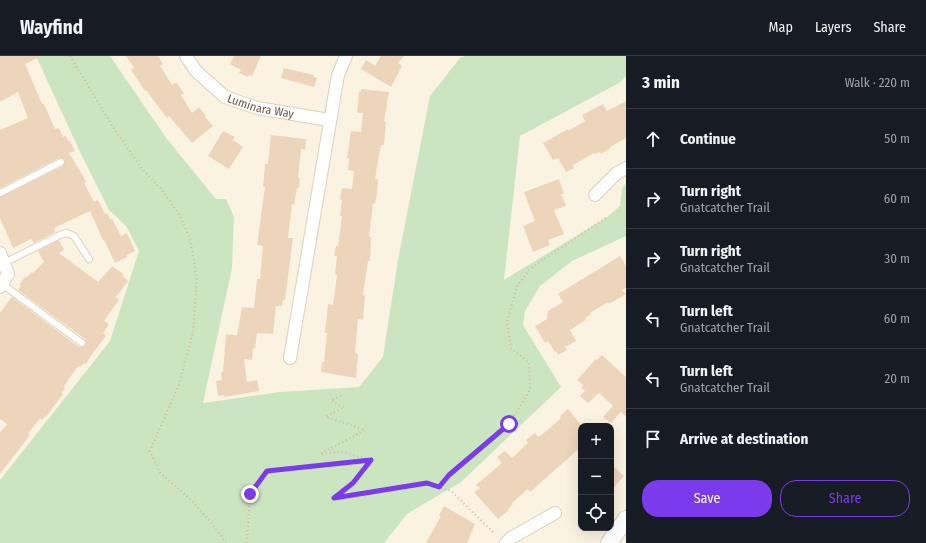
<!DOCTYPE html>
<meta charset="utf-8">
<style>
body{margin:0;font-family:"Fira Sans Condensed",sans-serif;background:#242831;color:#f1f3f6}
.controls{position:absolute;right:12px;bottom:12px;display:grid;overflow:hidden;border-radius:8px;box-shadow:0 4px 16px #0002}
.controls button{width:36px;height:36px;display:grid;place-items:center;padding:0;border:0;border-bottom:1px solid #363941;background:#171b24;color:#f1f3f6;font:20px sans-serif}
.stop{position:absolute;width:12px;height:12px;margin:-9px;border:3px solid #7c3aed;border-radius:50%;background:#fff}
.stop.end{background:#7c3aed;border-color:#fff;box-shadow:0 1px 4px #0008}
.list{margin:0;padding:0;list-style:none}
h2{display:flex;justify-content:space-between;align-items:center;height:52px;margin:0;padding:0 16px;font-size:17px}
h2 small{font-size:13px;font-weight:400;color:#9ea1a6}
.list li{display:grid;grid-template-columns:26px 1fr auto;gap:12px;align-items:center;box-sizing:border-box;height:60px;padding:0 16px;border-top:1px solid #363941}
.list b{display:block;font-size:15px;white-space:nowrap}
.list p{margin:0;font-size:13px;white-space:nowrap;color:#9ea1a6}
.list em{font-size:13px;font-style:normal;color:#9ea1a6}
.actions{display:flex;gap:8px;padding:12px 16px}
.actions a{flex:1;padding:9px 0;border:1px solid #7c3aed;border-radius:16px;text-align:center;font-size:14px;color:#7c3aed}
.actions .main{background:#7c3aed;color:#fff}
.icon{flex:none;width:22px;height:22px;fill:none;stroke:currentColor;stroke-width:2;stroke-linecap:round;stroke-linejoin:round}
.map{position:relative;flex:none;width:626px;height:487px;overflow:hidden}
header{display:flex;align-items:center;gap:24px;box-sizing:border-box;height:56px;padding:0 20px;background:#171b24;border-bottom:1px solid #363941}
header strong{font-size:19px}
nav{display:flex;gap:22px;margin-inline-start:auto;font-size:14px}
main{display:flex}
aside{flex:1;background:#171b24}
.map>svg:first-child{display:block}
.green{fill:#cce5c1}
.building{fill:#edd5bb}
.lines{fill:none;stroke-linecap:round;stroke-linejoin:round}
.lane-casing{stroke:#ddd0be;stroke-width:8}
.street-casing{stroke:#ddd0be;stroke-width:14}
.secondary-casing{stroke:#decfba;stroke-width:18}
.path{stroke:#d1b89f;stroke-width:2;stroke-dasharray:1 3;stroke-linecap:butt}
.lane{stroke:#fff;stroke-width:6}
.street{stroke:#fff;stroke-width:12}
.secondary{stroke:#fff;stroke-width:16}
.route{stroke:#7c3aed;stroke-width:5}
.labels{text-anchor:middle;stroke-width:4;stroke-linejoin:round;paint-order:stroke}
.street-label{font-size:12px;fill:#6e5b4a;stroke:#fdf7e7}
</style>
<header>
<strong>Wayfind</strong>
<nav><a>Map</a><a>Layers</a><a>Share</a></nav>
</header>
<main>
<div class="map">
<svg width="626" height="487" viewBox="0 0 626 487">
<rect width="100%" height="100%" fill="#faf3e1"/>
<path class="green" d="M36,0h74l57,83 49,60h10l8,18 -2,51 -29,135 77,-11 79,-5 24,-30 15,-97 32,-164 30,-38 5,-2h161v20l-7,7 -99,53 -16,144 103,-63 13,-11 2,-18 4,-5v53l-54,25 -32,25 -15,25 -2,14 38,62 -100,95 -54,32 -23,29h-384v-63l110,-139 29,-90 -13,-25 -17,-16 -30,-60z"/>
<path class="building" d="M0,0h42l-17,8 17,40h2l11,25 4,-1 4,9 3,-1 2,5h2l5,10 -6,2 13,21 4,8 -2,1 10,19 4,-2 7,14 2,-1 3,6h2l9,17 6,-3 8,18 -8,4v2l-12,6 -11,-23h-1l-13,-29 -36,17 1,4 -21,11 -3,-4 -18,9 -13,-30v-21l63,-31 2,-4 -2,-4h-4l-59,30v-58l28,-12 -10,-26 -18,10z
M126,0h32l5,8 -3,2 12,19 4,-3 8,11 -3,2 11,18 7,-6 7,9 -1,1 8,9 -21,17 -23,-27 -2,2 -21,-28 -1,1 -14,-21 3,-2z
M234,0h27l-9,20 -3,-1 -1,2 -9,-4 2,-3 -11,-6z
M381,0h23l-6,7 4,3 -11,21 -30,-18 5,-9 9,6z
M284,12l30,7v2l3,1 -3,9 -33,-9z
M361,33l28,3 -5,29 2,1 -2,23h-3l-6,34h3l-1,14 -2,11 -2,-1 -4,34h2l-1,24h-2l-5,34h2l-2,25 -5,-1 -3,34 3,1 -2,24 -35,-6 1,-10h2l3,-29h-2l3,-29 5,1 4,-30h-2l2,-19h-3l2,-10h2l4,-30h-2l2,-16 -2,-1 2,-11 10,1 2,-18 -6,-1 1,-12h-2l4,-27 10,1 2,-19h-6l2,-21h2z
M626,45v37l-16,9 1,1 -10,6 -1,-2 -5,2 -1,-1 -21,12 1,3 -8,4 -8,-14 -5,2 -10,-17 25,-14v2l17,-10 -3,-6 21,-11 4,7z
M223,75l12,6 -2,3 10,7 -14,22 -21,-13z
M271,79l35,4 -1,11 -4,-1 -3,29h2l-1,10h-2l-3,17 -2,-1 -4,34h5l-8,62h-2l-1,6h-6l-3,28 -16,-1 -2,16 -2,-1 -1,12 -8,-1 3,23 10,-2 2,11 -35,6v-2l-6,1 -2,-15 6,-1 -1,-8h2l3,-38 11,1 5,-28 12,1 3,-29h3l3,-33 -6,-1 8,-58h-2l2,-23h3z
M559,123l5,15h-3l5,12 -12,4 10,24 -16,6 2,5 -17,7 -10,-26 12,-5 -11,-29z
M59,184l5,10 -5,3 39,29 14,-16 11,8v2l5,5 -12,16 3,3 -15,21 5,3 -6,9 3,3 -14,18 -6,10 -2,-1 -4,4 -2,-1 -14,20 1,2 -3,4 1,2 -17,23 -1,-1 -3,4 -2,-2 -12,16 2,1 -30,39v-41l7,-9 -7,-5v-106l12,-16 67,50h4l3,-3 -1,-5 -67,-49 3,-4 -2,-1 7,-9 1,1 5,-5 1,1 11,-11 -6,-11z
M620,200l6,10v22l-4,2 4,4 -17,10 -1,-2 -18,11 1,1 -6,4 1,2 -16,10 6,11 -11,6 2,3 -9,5 -2,-4 -1,1 -7,-11 -3,2 -10,-17 12,-7 1,-8 15,-9 -5,-8z
M602,299l24,22v40l-5,-5 -10,11 -8,-6 10,-11 -14,-13 -11,10 -8,-7 5,-5 -4,-3 2,-3 -6,-5 19,-21 1,1z
M568,353l13,16v22l-51,45 -2,-3 -16,14 1,1 -5,5 1,1 -11,9 -24,-27 6,-4 -4,-3 26,-22 -5,-6 8,-6 7,7 16,-15 -2,-3 9,-7 3,4 6,-4 17,-15 -1,-2z
M611,408l13,12 -13,15z
M444,450l31,18 -8,19h-41l15,-27 -2,-1z"/>
<g class="lines">
<g class="lane-casing">
<path id="lane" d="M0,137l61,-31
M4,207l56,-28 7,-2 7,3 15,23
M2,228l80,59"/>
</g>
<g class="street-casing">
<g id="street">
<path id="s1" d="M186,0l10,15 29,26 32,11 72,12"/>
<path d="M595,139l22,-22 9,-5"/>
<path d="M0,197l8,21 -8,13"/>
<path d="M290,302l48,-283 8,-19"/>
<path d="M506,487l5,-5 44,-25"/>
</g>
</g>
<g class="secondary-casing">
<path id="secondary" d="M609,487l17,-24"/>
</g>
<path class="path" d="M70,0l43,71 30,43 20,21 17,25 10,23 7,40 -4,53 -13,50 -30,69 10,22 29,25 21,23 16,22
M341,340l-10,5 13,6 -18,10 39,13 -45,24 22,-2 28,8
M439,431l10,-12 60,-51 21,-34 -1,-27 -18,-15 -4,-26 10,-36 14,-18 76,-51
M247,487l3,-49 17,-23 104,-11 -18,23 -19,14 93,-14 24,8 44,43"/>
<use href="#lane" class="lane"/>
<use href="#street" class="street"/>
<use href="#secondary" class="secondary"/>
</g>
<g class="lines">
<path class="route" d="M250,438l17,-23 104,-11 -18,23 -19,15 93,-15 12,4 10,-12 60,-51"/>
</g>
<g class="labels">
<g class="street-label">
<text dy="4" stroke="none"><textPath href="#s1" startOffset="94">Luminara Way</textPath></text>
</g>
</g>
</svg>
<div class="controls">
<button>+</button>
<button>−</button>
<button><svg class="icon" aria-label="locate" viewBox="0 0 24 24"><circle cx="12" cy="12" r="6"/><path d="M12 2v4M12 18v4M2 12h4M18 12h4"/></svg></button>
</div>
<div class="stop" style="left:509px;top:368px"></div>
<div class="stop end" style="left:250px;top:438px"></div>
</div>
<aside>
<h2>3 min<small>Walk · 220 m</small></h2>
<ul class="list">
<li><svg class="icon" aria-label="ahead" viewBox="0 0 24 24"><path d="M12 20V5M6 11l6-6 6 6"/></svg><div><b>Continue</b></div><em>50 m</em></li>
<li><svg class="icon" aria-label="right" viewBox="0 0 24 24"><path d="M7 20v-9h11M14 6l5 5-5 5"/></svg><div><b>Turn right</b><p>Gnatcatcher Trail</p></div><em>60 m</em></li>
<li><svg class="icon" aria-label="right" viewBox="0 0 24 24"><path d="M7 20v-9h11M14 6l5 5-5 5"/></svg><div><b>Turn right</b><p>Gnatcatcher Trail</p></div><em>30 m</em></li>
<li><svg class="icon" aria-label="left" viewBox="0 0 24 24"><path d="M17 20v-9H6M10 6l-5 5 5 5"/></svg><div><b>Turn left</b><p>Gnatcatcher Trail</p></div><em>60 m</em></li>
<li><svg class="icon" aria-label="left" viewBox="0 0 24 24"><path d="M17 20v-9H6M10 6l-5 5 5 5"/></svg><div><b>Turn left</b><p>Gnatcatcher Trail</p></div><em>20 m</em></li>
<li><svg class="icon" aria-label="arrive" viewBox="0 0 24 24"><path d="M6 21V4h12l-3 4 3 4H6"/></svg><div><b>Arrive at destination</b></div></li>
</ul>
<div class="actions"><a class="main">Save</a><a>Share</a></div>
</aside>
</main>
